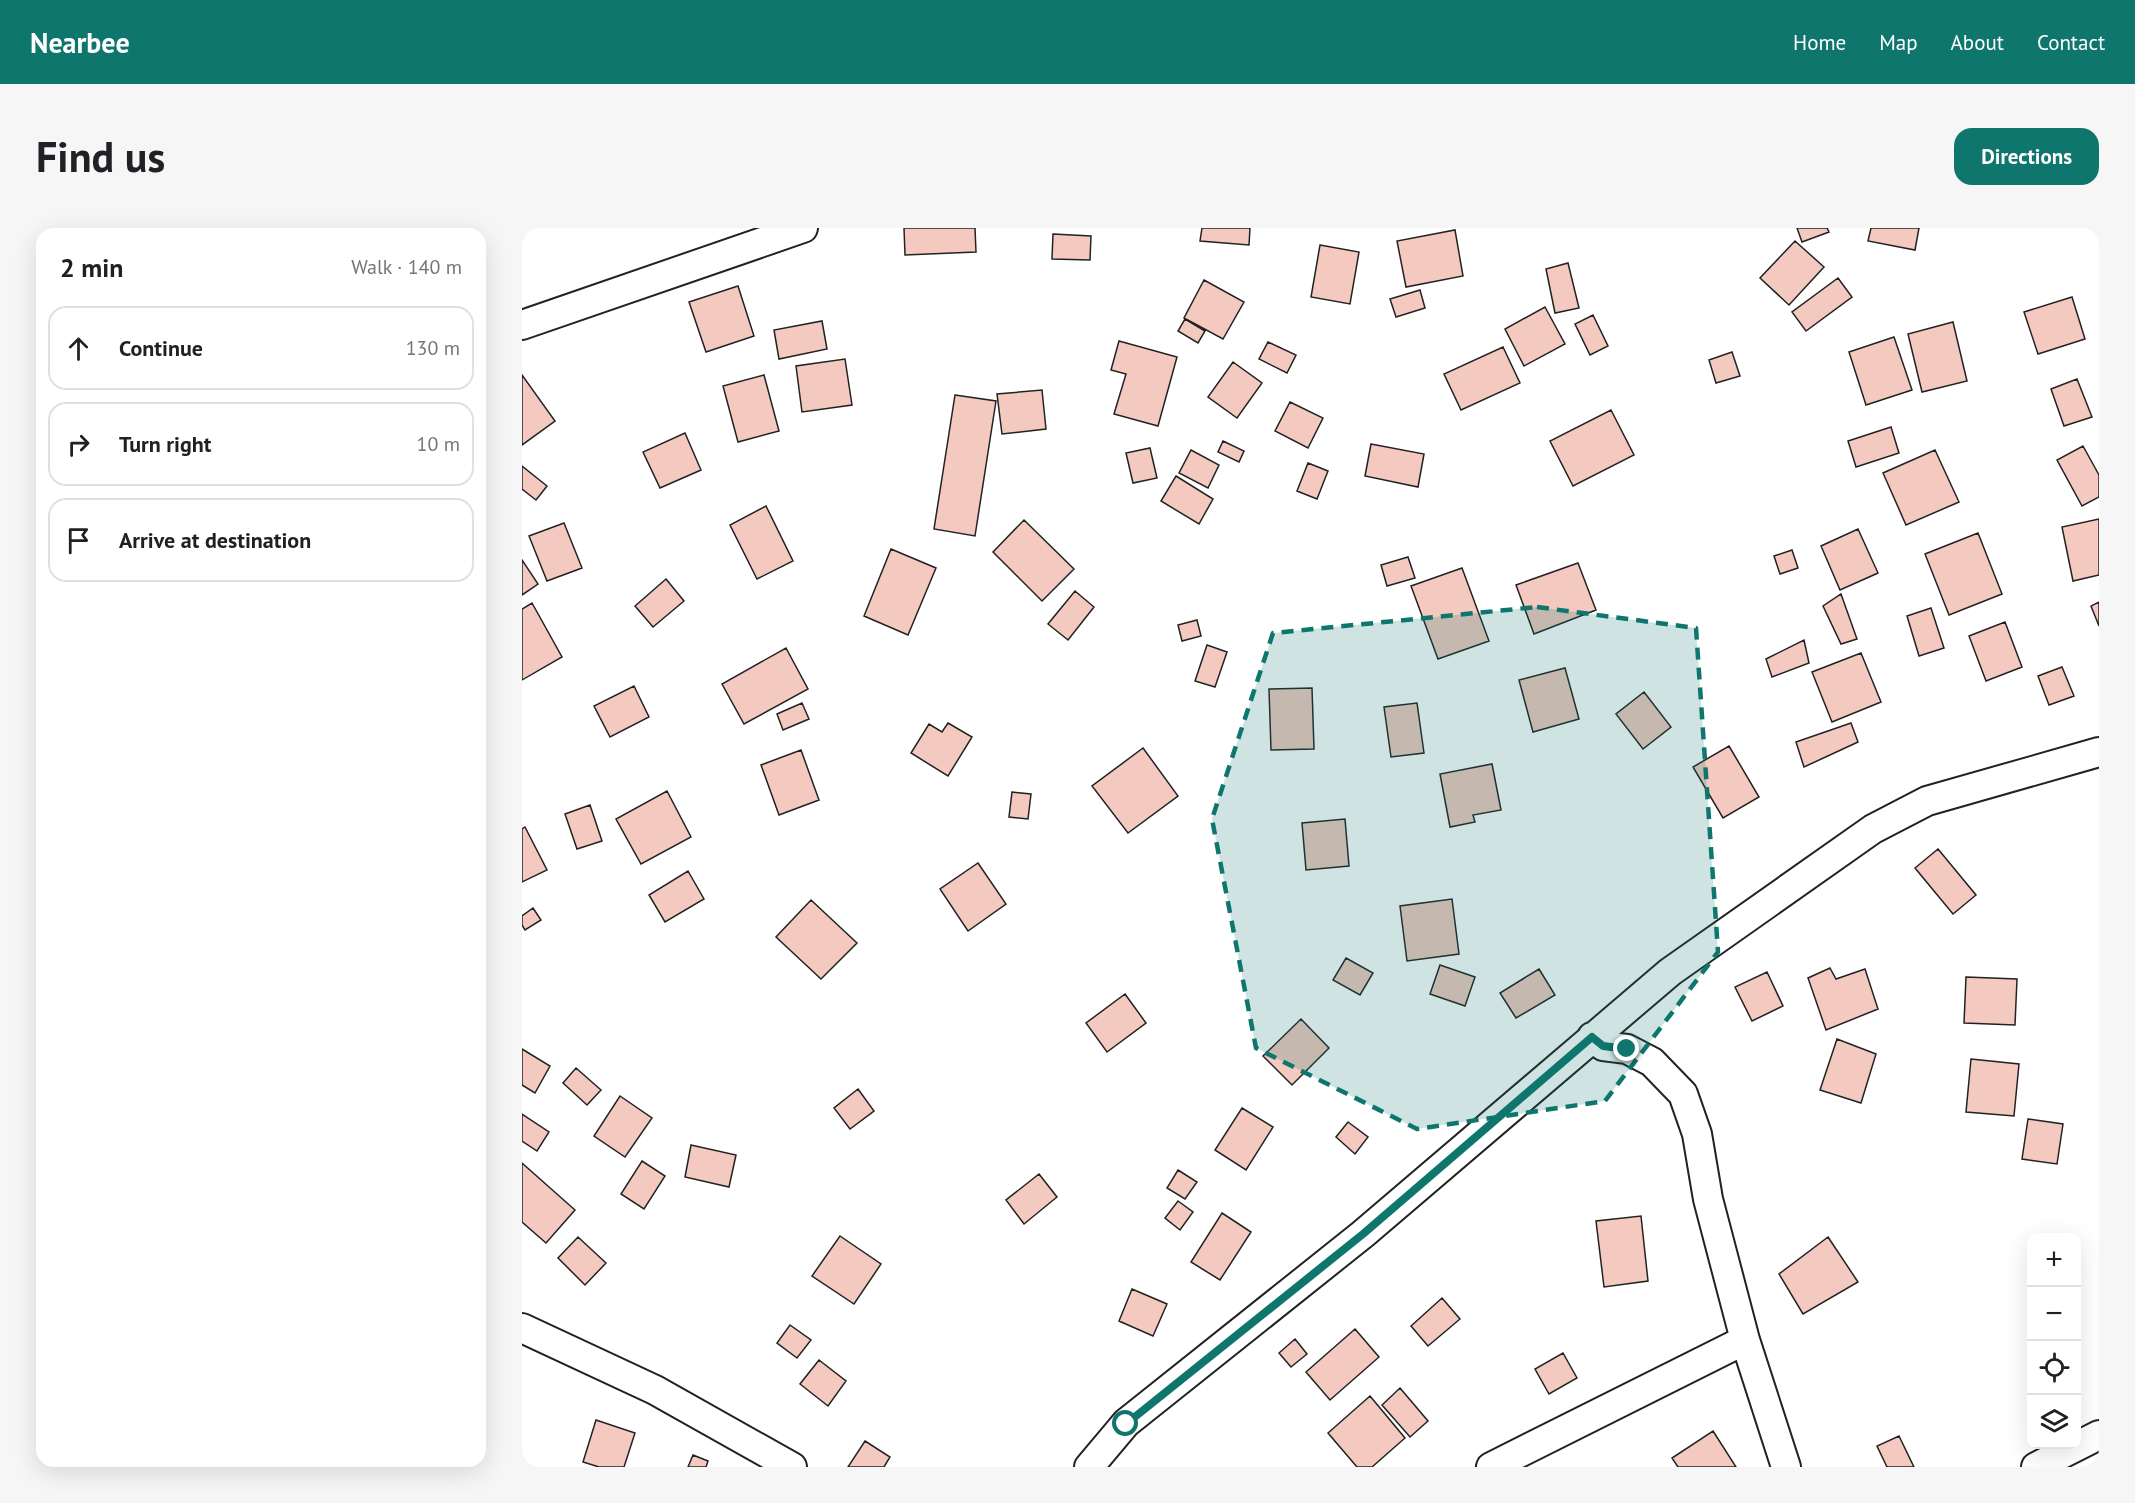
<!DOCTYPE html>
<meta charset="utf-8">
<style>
body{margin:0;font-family:"PT Sans",sans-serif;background:#f6f6f6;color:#202124}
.controls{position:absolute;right:18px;bottom:18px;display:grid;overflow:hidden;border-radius:12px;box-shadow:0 6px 24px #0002}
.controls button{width:54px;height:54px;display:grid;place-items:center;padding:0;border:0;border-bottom:2px solid #e0e0e0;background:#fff;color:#202124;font:30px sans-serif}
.stop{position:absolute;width:18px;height:18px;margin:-14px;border:4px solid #0f766e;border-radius:50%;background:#fff}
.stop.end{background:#0f766e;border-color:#fff;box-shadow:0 2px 6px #0008}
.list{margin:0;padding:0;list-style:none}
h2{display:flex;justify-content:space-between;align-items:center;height:78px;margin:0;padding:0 24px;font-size:26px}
h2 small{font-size:20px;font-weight:400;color:#757577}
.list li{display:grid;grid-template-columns:39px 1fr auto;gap:18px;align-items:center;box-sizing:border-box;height:84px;margin:0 12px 12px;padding:0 12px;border:2px solid #e0e0e0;border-radius:18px}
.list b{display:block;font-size:22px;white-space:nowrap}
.list em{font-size:20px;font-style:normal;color:#757577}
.icon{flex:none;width:33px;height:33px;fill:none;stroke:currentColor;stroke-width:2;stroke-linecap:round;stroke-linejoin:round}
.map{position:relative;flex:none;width:1577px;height:1239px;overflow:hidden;border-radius:18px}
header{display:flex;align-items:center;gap:36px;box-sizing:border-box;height:84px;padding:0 30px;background:#0f766e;color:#fff}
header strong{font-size:28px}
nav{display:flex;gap:33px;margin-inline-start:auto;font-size:21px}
.intro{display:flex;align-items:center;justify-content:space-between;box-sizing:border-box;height:144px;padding:0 36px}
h1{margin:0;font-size:42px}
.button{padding:15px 27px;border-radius:18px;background:#0f766e;color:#fff;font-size:21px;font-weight:700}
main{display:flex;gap:36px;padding:0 36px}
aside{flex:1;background:#fff;border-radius:18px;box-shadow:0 6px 24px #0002}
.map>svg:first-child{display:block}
.building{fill:#f3c9c0;stroke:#222;stroke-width:1.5}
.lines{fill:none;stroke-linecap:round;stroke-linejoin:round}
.street-casing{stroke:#222;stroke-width:32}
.street{stroke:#fff;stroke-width:28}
.route{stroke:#0f766e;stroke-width:8}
.marked{fill:#0f766e;fill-opacity:0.2;stroke:#0f766e;stroke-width:4.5;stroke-dasharray:12 8;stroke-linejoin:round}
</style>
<header>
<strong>Nearbee</strong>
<nav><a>Home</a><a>Map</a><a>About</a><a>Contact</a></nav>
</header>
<div class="intro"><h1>Find us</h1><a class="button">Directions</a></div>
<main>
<aside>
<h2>2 min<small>Walk · 140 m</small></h2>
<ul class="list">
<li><svg class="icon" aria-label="ahead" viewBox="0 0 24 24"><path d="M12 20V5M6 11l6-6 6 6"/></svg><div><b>Continue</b></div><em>130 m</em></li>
<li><svg class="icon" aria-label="right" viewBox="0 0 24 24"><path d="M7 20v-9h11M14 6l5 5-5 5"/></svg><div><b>Turn right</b></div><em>10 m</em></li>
<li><svg class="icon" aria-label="arrive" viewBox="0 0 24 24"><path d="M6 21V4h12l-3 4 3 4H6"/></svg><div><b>Arrive at destination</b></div></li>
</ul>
</aside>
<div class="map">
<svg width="1577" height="1239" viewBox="0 0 1577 1239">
<rect width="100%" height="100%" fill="#fff"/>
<path class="building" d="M382,0h71l1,24 -71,3z
M680,0h48l-1,17 -49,-4z
M1275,0h30l2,4 -27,10z
M1349,0h48l-4,22 -47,-9z
M933,2l8,46 -57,11 -9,-46z
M531,6l38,2 -1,24 -38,-1z
M1273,13l29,26 -35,38 -29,-27z
M798,17l39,7 -9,52 -39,-7z
M1046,35l11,45 -24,5 -9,-44z
M1316,50l14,19 -46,34 -14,-19z
M682,52l40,22 -21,37 -39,-21z
M216,58l16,50 -48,16 -17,-50z
M898,62l5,18 -29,9 -6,-18z
M1550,69l13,42 -47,15 -14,-42z
M1023,79l20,37 -41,22 -19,-37z
M1071,87l15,31 -18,9 -15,-31z
M663,91l20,12 -7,12 -20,-12z
M300,93l5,28 -48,10 -5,-29z
M1431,94l14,59 -45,11 -14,-58z
M1372,109l18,53 -46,15 -17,-53z
M597,113l58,16 -19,69 -44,-12 12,-40 -15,-4z
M746,114l28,13 -9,18 -28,-14z
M981,119l17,36 -59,27 -17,-36z
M1210,124l8,24 -24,7 -7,-23z
M323,131l7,46 -50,7 -6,-46z
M711,134l29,21 -25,35 -29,-21z
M0,147l33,46 -33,24z
M242,147l15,56 -41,11 -15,-56z
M1555,151l15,38 -28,9 -13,-37z
M520,162l4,39 -44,5 -5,-40z
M433,167l41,6 -21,135 -41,-7z
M768,174l33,16 -15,30 -33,-17z
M1089,182l23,45 -61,31 -23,-45z
M1369,199l8,26 -43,14 -8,-26z
M163,205l16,37 -41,18 -17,-36z
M701,213l21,10 -5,11 -21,-10z
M849,216l53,10 -6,33 -53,-11z
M1561,218l16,29v22l-17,9 -25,-46z
M628,220l7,30 -24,5 -7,-30z
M669,222l28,15 -11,23 -29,-15z
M1413,222l24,52 -53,23 -23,-52z
M786,235l20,8 -11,28 -20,-8z
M0,238l25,20 -11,14 -14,-11z
M654,248l37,23 -14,25 -38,-23z
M244,278l27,55 -36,18 -27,-54z
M1577,291v56l-26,6 -11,-54z
M502,292l50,49 -32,32 -49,-49z
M42,295l18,45 -35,13 -18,-45z
M1336,301l20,44 -38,17 -19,-44z
M1456,305l24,61 -53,21 -24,-61z
M369,321l45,19 -28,67 -44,-19z
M1270,322l6,18 -18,6 -6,-18z
M886,329l7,21 -28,8 -6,-21z
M0,332l16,24 -16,11z
M1056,335l18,47 -62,24 -18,-49z
M940,340l27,73 -51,18 -27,-73z
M144,351l18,22 -31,26 -18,-21z
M553,363l19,16 -26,33 -20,-16z
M1319,366l16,45 -16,5 -18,-38z
M1577,374v24l-8,-20z
M10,375l30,54 -40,23v-71z
M1409,380l13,40 -25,8 -12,-40z
M675,392l4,16 -19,5 -4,-16z
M1483,394l17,45 -36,14 -17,-45z
M1282,412l5,23 -37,14 -6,-18z
M685,417l20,7 -12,35 -20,-6z
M264,420l22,41 -64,35 -22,-40z
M1339,425l20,49 -49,20 -20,-50z
M1540,439l12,29 -25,9 -11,-29z
M1043,440l14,51 -46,13 -14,-52z
M112,458l15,31 -39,20 -16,-31z
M790,460l2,61 -43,1 -2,-61z
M1122,464l27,35 -28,22 -27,-35z
M280,475l7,16 -26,11 -6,-16z
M895,475l7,50 -33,4 -7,-50z
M426,495l24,14 -24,39 -37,-23 18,-29 13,8z
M1329,495l7,19 -54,25 -8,-25z
M1207,518l30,51 -36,21 -30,-51z
M621,520l35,48 -50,37 -36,-47z
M279,522l18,50 -40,15 -18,-50z
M970,536l9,46 -28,5 2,7 -25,5 -10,-53z
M145,563l24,46 -50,27 -25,-45z
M490,564l19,2 -3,25 -19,-2z
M68,577l12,36 -25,8 -12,-35z
M823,591l4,47 -43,4 -4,-47z
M3,599l22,43 -25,12v-53z
M1416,621l38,46 -23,19 -38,-46z
M456,635l28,41 -38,27 -28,-42z
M166,643l16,28 -39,23 -16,-27z
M930,671l7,55 -52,7 -7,-55z
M289,672l46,43 -36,36 -45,-42z
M11,680l8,12 -16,10 -3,-5v-9z
M824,730l27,15 -13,22 -27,-15z
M918,737l35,12 -10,29 -35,-12z
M1308,740l6,11 29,-10 13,40 -52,21 -18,-52z
M1017,741l16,26 -39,23 -16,-25z
M1245,744l16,34 -31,15 -17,-34z
M1444,749l51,2 -2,46 -51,-2z
M603,766l21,29 -39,29 -21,-29z
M779,791l28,29 -37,37 -29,-29z
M1315,811l39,15 -15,49 -41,-13z
M0,821l28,17 -15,27 -13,-8z
M1449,831l48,5 -5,52 -48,-4z
M54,840l25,22 -14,15 -24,-22z
M336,861l16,22 -24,18 -16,-21z
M98,868l32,22 -27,39 -31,-21z
M720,880l31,19 -27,43 -31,-20z
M0,886l27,18 -12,19 -15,-10z
M1506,891l35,5 -6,40 -35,-5z
M826,894l20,15 -13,17 -19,-17z
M169,917l45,10 -7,32 -44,-10z
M120,933l23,15 -21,33 -23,-15z
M0,935l53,47 -29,33 -24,-21z
M656,942l19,12 -12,17 -18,-11z
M517,946l18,23 -33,27 -18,-24z
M656,973l15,11 -13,18 -15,-12z
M700,985l29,19 -31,48 -29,-18z
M1119,988l7,65 -44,6 -8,-66z
M318,1008l41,28 -27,40 -42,-28z
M56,1009l28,26 -21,22 -27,-27z
M1306,1009l30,45 -55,32 -24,-40z
M610,1061l35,15 -14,32 -34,-15z
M920,1070l18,21 -32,27 -17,-20z
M268,1097l21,15 -14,18 -20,-15z
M833,1101l24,28 -49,43 -24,-28z
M773,1111l12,15 -16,13 -12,-14z
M1041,1125l14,25 -28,16 -14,-25z
M297,1132l27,21 -18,25 -28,-22z
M878,1160l28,33 -18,16 -28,-32z
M848,1168l35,42 -33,29h-15l-29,-34z
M74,1192l39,13 -11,34h-25l-16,-5z
M1191,1203l23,36h-58l-6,-9z
M1377,1208l15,31h-27l-10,-21z
M343,1213l25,16 -6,10h-36z
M171,1227l15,6 -2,6h-18z"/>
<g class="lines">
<g class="street-casing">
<path id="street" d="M0,97l281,-97
M1070,809l11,9 24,3 25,13 31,32 14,40 11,65 37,141 41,127
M0,1100l133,62 137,77
M567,1239l37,-44 237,-189 307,-262 203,-143 54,-28 172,-49
M969,1239l254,-127
M1514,1239l63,-32"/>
</g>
<use href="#street" class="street"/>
</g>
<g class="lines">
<path class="route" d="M604,1196l237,-190 229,-197 11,9 24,3"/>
</g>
<path class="marked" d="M1015,379l159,21 22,324 -113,149 -188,28 -161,-81 -44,-229 61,-186z"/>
</svg>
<div class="controls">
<button>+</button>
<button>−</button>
<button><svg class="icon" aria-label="locate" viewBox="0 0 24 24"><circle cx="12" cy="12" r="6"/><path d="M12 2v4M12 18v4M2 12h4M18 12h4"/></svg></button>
<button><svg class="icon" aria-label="layers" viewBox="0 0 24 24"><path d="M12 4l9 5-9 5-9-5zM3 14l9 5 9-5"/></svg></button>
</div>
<div class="stop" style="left:604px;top:1196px"></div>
<div class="stop end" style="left:1105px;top:821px"></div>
</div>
</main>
